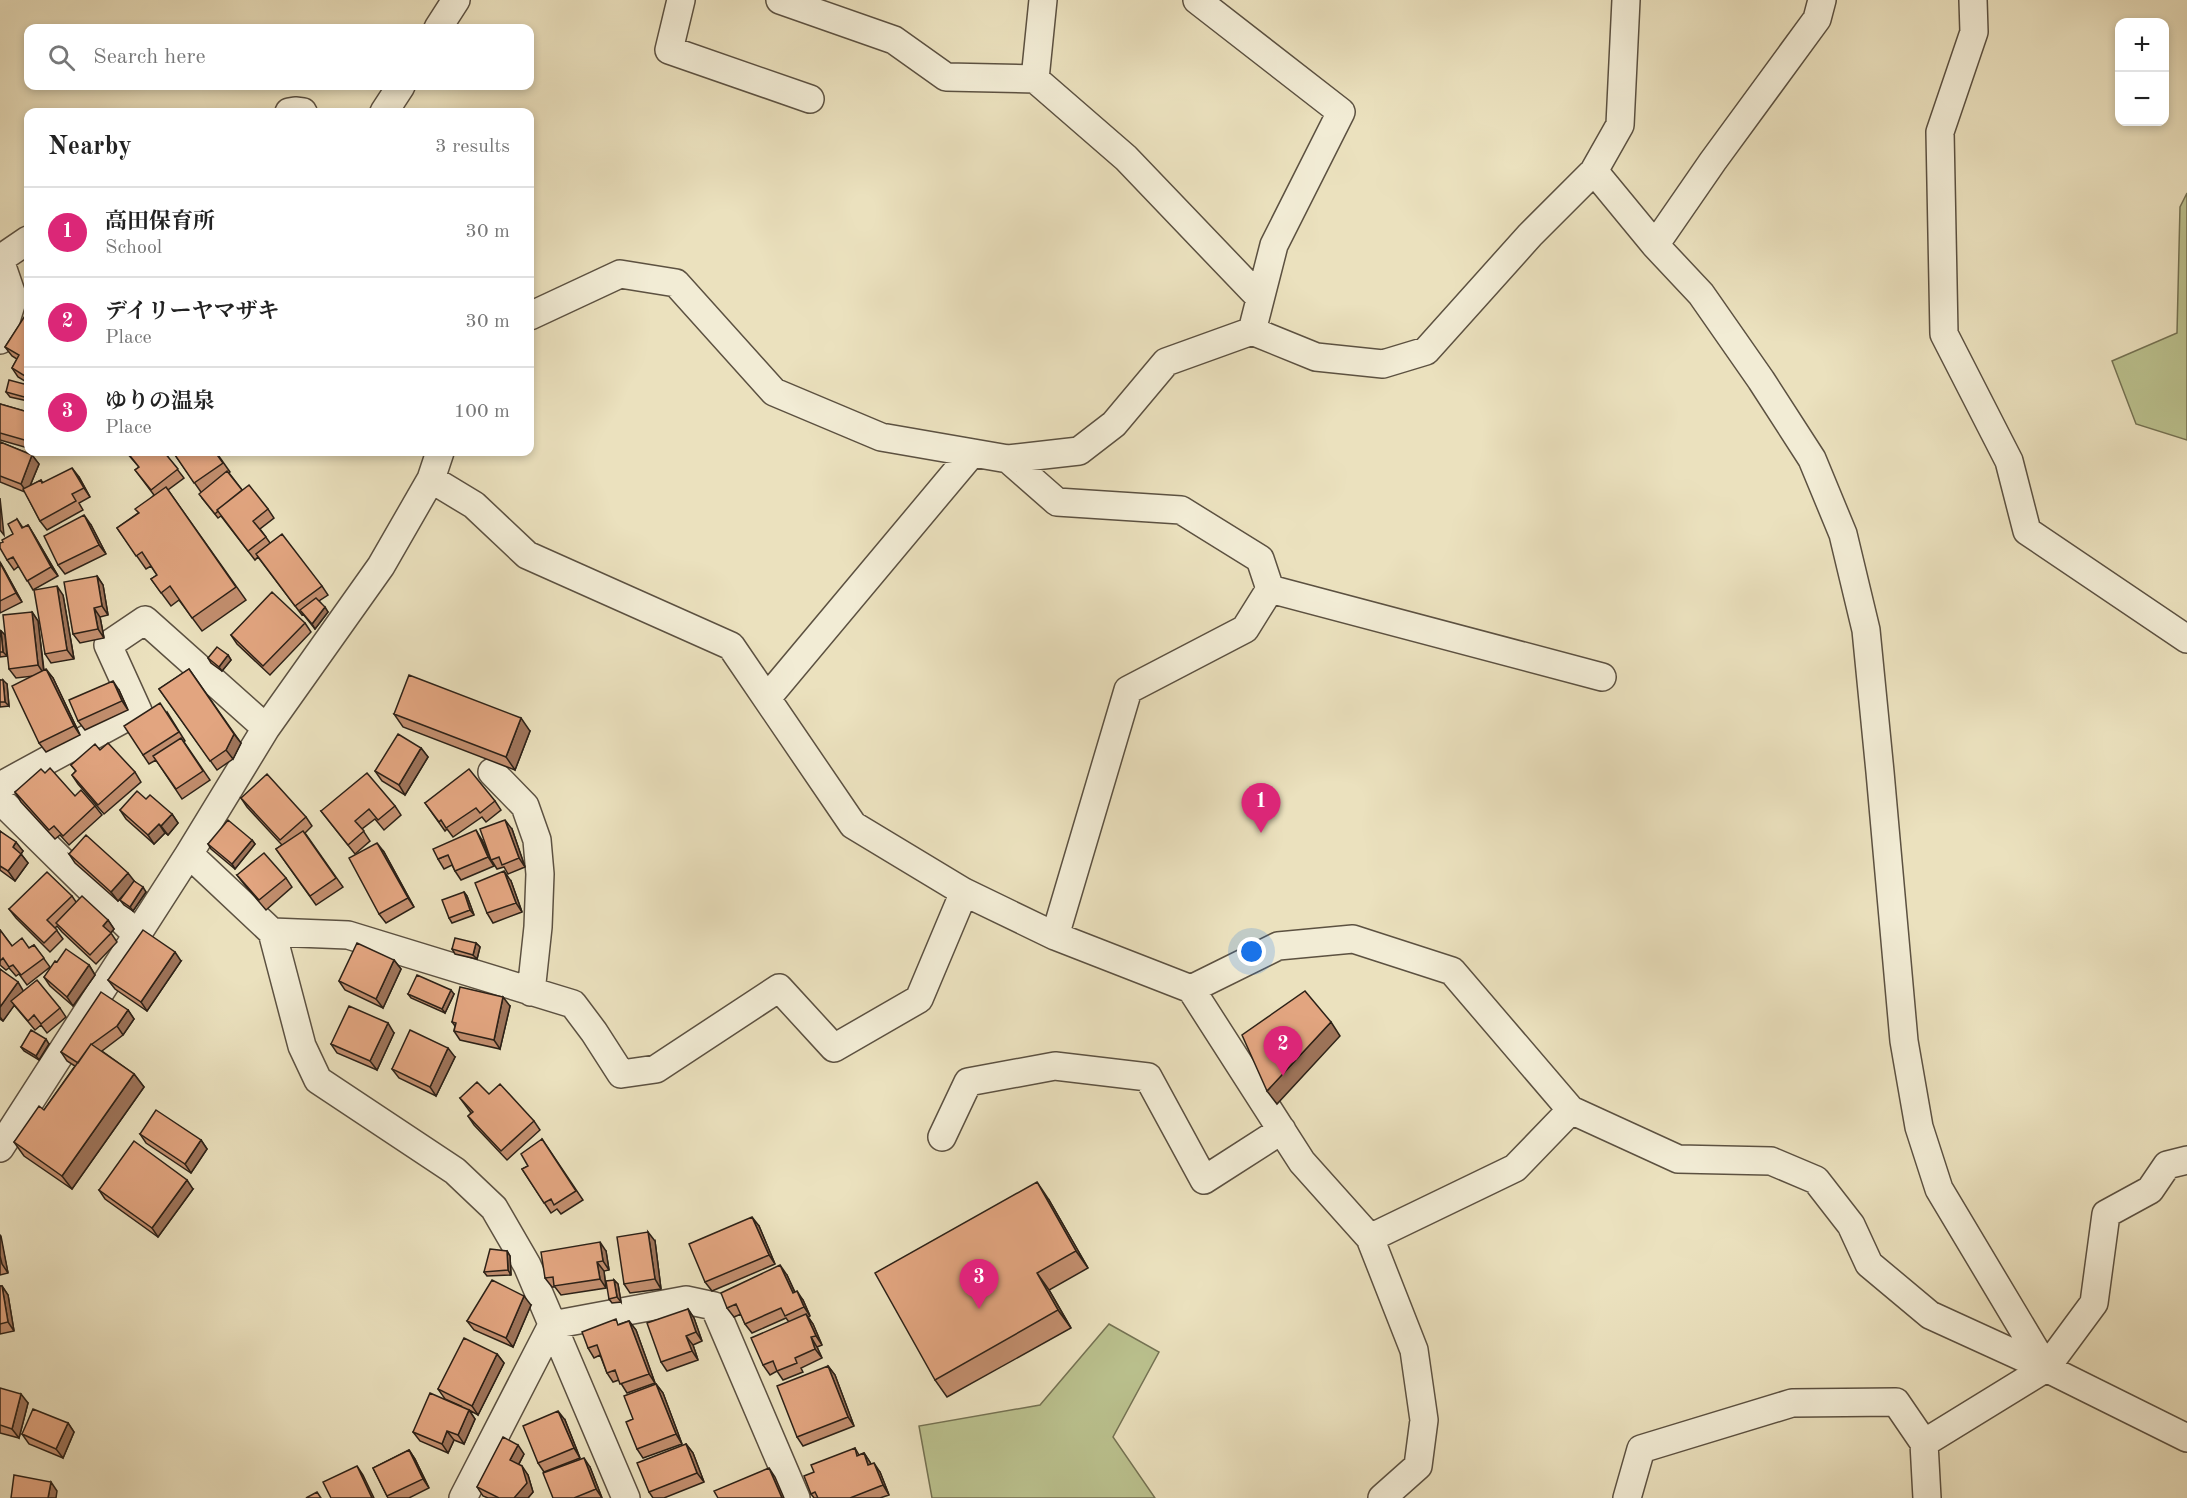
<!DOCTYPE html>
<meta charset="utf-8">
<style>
body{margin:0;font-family:"Old Standard TT","Noto Serif JP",serif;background:#f6f6f6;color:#222}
.controls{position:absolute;right:18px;top:18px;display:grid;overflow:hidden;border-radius:12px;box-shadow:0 3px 9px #0003}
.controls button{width:54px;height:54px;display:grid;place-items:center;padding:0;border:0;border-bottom:2px solid #e0e0e0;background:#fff;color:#222;font:30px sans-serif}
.you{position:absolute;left:1252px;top:952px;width:21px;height:21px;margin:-15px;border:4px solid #fff;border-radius:50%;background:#1a73e8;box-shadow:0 0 0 9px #1a73e833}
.badge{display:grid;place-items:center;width:39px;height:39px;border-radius:50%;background:#db2777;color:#fff;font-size:20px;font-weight:700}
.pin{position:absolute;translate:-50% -50px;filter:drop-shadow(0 2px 3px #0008)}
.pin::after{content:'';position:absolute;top:32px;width:21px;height:18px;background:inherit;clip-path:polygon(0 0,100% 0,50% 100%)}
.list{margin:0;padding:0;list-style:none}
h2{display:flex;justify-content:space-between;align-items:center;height:78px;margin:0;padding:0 24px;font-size:26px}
h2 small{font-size:20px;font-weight:400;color:#767676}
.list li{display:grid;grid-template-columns:39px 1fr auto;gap:18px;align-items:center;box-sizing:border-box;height:90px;padding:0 24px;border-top:2px solid #e0e0e0}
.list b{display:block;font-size:22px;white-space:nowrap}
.list p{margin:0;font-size:20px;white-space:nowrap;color:#767676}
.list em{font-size:20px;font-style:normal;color:#767676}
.icon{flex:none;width:33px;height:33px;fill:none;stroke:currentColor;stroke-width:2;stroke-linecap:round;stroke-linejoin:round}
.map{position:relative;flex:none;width:2187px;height:1498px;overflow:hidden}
.search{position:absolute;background:#fff;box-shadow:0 3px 9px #0003;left:24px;top:24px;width:510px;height:66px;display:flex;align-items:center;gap:15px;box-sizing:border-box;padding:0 21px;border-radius:12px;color:#767676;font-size:22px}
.panel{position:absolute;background:#fff;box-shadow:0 3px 9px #0003;left:24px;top:108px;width:510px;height:348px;border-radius:12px}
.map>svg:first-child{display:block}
.green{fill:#bbc28f;stroke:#747253;stroke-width:1.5}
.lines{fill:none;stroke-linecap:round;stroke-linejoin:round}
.street-casing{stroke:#5c5141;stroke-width:30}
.street{stroke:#f2ecd5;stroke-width:27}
.wall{fill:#c28e6e;stroke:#2c2117;stroke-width:1.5}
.shaded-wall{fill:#9e745a;stroke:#2c2117;stroke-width:1.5}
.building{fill:#e2a580;stroke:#2c2117;stroke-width:1.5}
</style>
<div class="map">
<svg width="2187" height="1498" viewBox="0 0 2187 1498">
<rect width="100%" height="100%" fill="#ebe1be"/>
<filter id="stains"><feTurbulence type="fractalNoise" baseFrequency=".00333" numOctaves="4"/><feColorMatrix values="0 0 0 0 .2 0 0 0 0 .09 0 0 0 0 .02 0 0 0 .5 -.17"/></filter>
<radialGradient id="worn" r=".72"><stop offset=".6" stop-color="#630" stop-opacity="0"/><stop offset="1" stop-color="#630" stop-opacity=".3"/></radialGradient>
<path class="green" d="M2187,193v247l-51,-16 -24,-63 65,-28 3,-126z
M1109,1324l50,28 -46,85 42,61h-223l-13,-72 121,-21z"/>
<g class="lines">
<g class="street-casing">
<path id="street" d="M681,0l-12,50 141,49
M780,0l114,40 52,37 89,2 8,-79
M1197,0l144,112 -67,133 -22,86
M1973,0l1,32 -34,100 4,202 65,127 18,70 160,108
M438,28l18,-28
M1035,79l91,79 134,140
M289,112l6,-1 8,1
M384,112l17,-26
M1594,171l61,74 46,49 60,86 51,79 31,75 23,96 14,142 24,269 15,86 20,62 107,179
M1655,245l58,-84 104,-142 5,-19
M0,259l28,-19
M0,260l13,38 -13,42
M530,316l90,-42 56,9 98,109 107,45 127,22 71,-8 35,-27 52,-62 86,-31 64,26 67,7 43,-13 104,-116 64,-64 26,-46 6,-125
M1008,459l49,43 124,8 79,49 10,30
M431,479l43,26 53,50 204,91 122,179 111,67 91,44 136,53 111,173 68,76 44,112 10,70 -6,46 -36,32
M1270,589l332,88
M767,698l205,-245
M492,772l33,34 12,34 3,34 -2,53 -7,65
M0,786l138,-75 -30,-66 37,-25 121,108
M0,800l136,134
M189,854l83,78 30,114 16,34 137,91 39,37 33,57 99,233
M272,932l76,3 225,69 21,28 27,42 35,-5 123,-81 55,60 85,-49 45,-107
M1055,936l73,-246 117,-61 25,-40
M1191,989l87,-43 75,-7 99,32 119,139 107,49 93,2 45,19 35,45 18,39 61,51 116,53 141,70
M942,1137l26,-55 87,-16 93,11 56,103 78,-50
M0,1148l189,-294 77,-126 115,-162 50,-87 9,-27
M1370,1238l145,-70 56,-58
M552,1325l134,-25 28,6 82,192
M1924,1443l122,-75 48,-65 12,-89 44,-24 17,-25 20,-5
M463,1498l89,-173
M1627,1498l14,-49 151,-46 104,-1 28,41 3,55"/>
</g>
<use href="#street" class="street"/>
</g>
<path class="wall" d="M28,312v71l-10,-6 -6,-9 5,-9 -5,-3 -7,-9z
M28,385v16l-18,-4 -4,-5z
M0,404l28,8v36l-28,-8z
M0,442l32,13 7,9 -9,22 11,-6 2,3 36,-6 11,20 -11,6 4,7 -36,20 -7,-9 -15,-29 -25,-10z
M126,452h38l20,26 -16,12 78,110 -44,31 -23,-31 -8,6 -20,-27 6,-4 -6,-9 -5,3 -29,-41 21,-15 16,-18 -19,-25 4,-3z
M173,452h43l14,20 -1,1 13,17 26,19 6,9 -14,11 10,14 52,43 6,9 -9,6 9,11 -13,17 -12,-15 -1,1 -44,-58 -3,3 -34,-44 -3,2 -16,-20 -1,-6z
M17,519l6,9 5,-3 6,10 24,41 -25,14 -14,-24 -5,4 -7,-10 -4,-18 10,-8z
M91,525l15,29 -41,20 -7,-9z
M0,562l4,7 18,33 -22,11z
M97,576l6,9 5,30 -8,2 4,21 -24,5 -7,-9z
M63,595l11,64 -23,4 -6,-9z
M32,612l6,9 6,49 9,8 27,57 -34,17 -7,-9 -6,-67 -17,2 -7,-9z
M305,623l6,9 -41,43 -33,-31 -6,-9z
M0,631h1l4,4 2,21 -7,1z
M228,655l3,5 -9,11 -11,-8 -3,-5z
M189,669l52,74 -8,16 -16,11 -58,-81z
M0,680l7,4 2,22 -9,1z
M119,690l9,20 -43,20 -7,-9z
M167,712l18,29 -1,1 26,38 -28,19 -26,-39 -7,4 -6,-9z
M394,714l136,17 -15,39 -112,-43z
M421,748l7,9 -23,38 -23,-14 -7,-10z
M100,750l35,22 6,10 -37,32 -26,-30 -6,-9 4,-4 -5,-6z
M45,773l30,23 20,10 7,9 -33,30 -9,-10 -5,4 -34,-37 -6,-10z
M241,798l65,19 6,9 -7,7 38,54 -27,18 -40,-56 6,-4 -35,-38z
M146,799l26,15 6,9 -10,12 -3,-2 -11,11 -28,-25 -6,-9z
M495,801l6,9 -15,12 -4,-5 -29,20 -6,-8 -2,2 -20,-28z
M395,806l6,9 -17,15 -9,-11 -13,10 8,12 -15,13 -34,-43z
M512,829l13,38 -17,7 -4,-7 -7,2 -5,-8 2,5 -33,14 -6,-9 -3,-6 -8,4 -6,-10 44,-19 8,17z
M0,831l23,20 -2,3 7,9 -13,18 -15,-11z
M252,840l3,4 -20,25 -24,-20 -3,-5z
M384,852l30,55 -28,16 -7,-9z
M69,854l65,27 12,11 -13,19 -9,-6 -4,-5 8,-10 -10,11 -43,-38z
M237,875l49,3 6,9 -26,23 -22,-26z
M511,881l11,31 -29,11 -6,-10z
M464,892l3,4 7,19 -22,8 -3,-5z
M72,896l4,6 32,18 6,9 -3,4 6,9 -21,22 -34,-32 -5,-6 -2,2 8,11 -13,13 -34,-34 -7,-9z
M0,930l12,16 17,2 5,-3 16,22 -23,18 -8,-11 -3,2 -7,-8 -3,2 -6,-5z
M476,943l4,4 -3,12 -22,-5 -3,-5z
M394,960l7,9 -18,39 -38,-18 -6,-9z
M181,961l-34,50 -32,-22 -7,-9z
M57,962l32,3 6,10 -22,31 -23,-20 -6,-9z
M0,969l23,22 37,17 6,9 -19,16 -6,-8 -6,5 -21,-25 -11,16 -3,-2z
M408,994h46l-9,19 -34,-15z
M510,1006l-10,43 -40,-9 -6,-9 1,-5 -3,-4z
M128,1010l6,9 -11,16 -21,16 32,23 10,13 -72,102 -48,-33 -10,-14 30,-32 31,-44 -8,-5 -6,-9z
M394,1033l-17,37 -40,-17 -6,-9z
M49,1044l-10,16 -15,-9 -3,-4z
M455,1057l-19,39 -37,-18 -7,-9z
M489,1094l45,27 6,9 -33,30 -33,-35 -6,-9 3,-3 -11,-15z
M140,1134l61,6 6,9 -16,24 -45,-30z
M542,1139l41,61 -22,14 -4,-5 -6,4 -29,-44 6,-3z
M193,1189l-35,48 -53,-38 -6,-9z
M1049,1200l39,68 -39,22 22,38 -124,69 -12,-17z
M759,1226l16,38 -63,27 -7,-9z
M0,1235l8,38 -8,2z
M655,1241l6,48 -31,4 -6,-9z
M507,1251l3,5 1,19 -24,1 -3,-4z
M606,1251l3,19 -5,1 2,17 -45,7 -6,-8h-3l-7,-9z
M787,1275l8,17 8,8 7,16 -2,1 5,7 9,21 -5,2 5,11 -21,10 2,4 -20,8 -6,-9 -7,4 -7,-10 26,-43 -3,-4 -34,15 -7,-9 -4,-10 -7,3 -7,-9z
M614,1280l4,4 3,18 -9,1 -3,-4z
M0,1286h2l6,9 6,36 -14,3z
M531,1305l-18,42 -39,-17 -7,-9z
M688,1309l6,9 8,23 -9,4 5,15 -31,11 -6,-9z
M629,1321l7,9 19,53 -28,10 -8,-13 -6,2 -6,-9 -7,-18 -6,3 -6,-10 32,-24z
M497,1354l7,9 -26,52 -9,-5 6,9 -11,25 -10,-4 -6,13 -28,-12 -7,-9 48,-26 -16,-7 -7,-10z
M828,1366l7,9 19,51 -51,20 -6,-9z
M656,1384l7,9 19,51 -39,14 -6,-9 -4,-30z
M0,1390l28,13 -9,35 -19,-5z
M565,1420l15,38 -36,14 -6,-9z
M68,1423l6,9 -11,26 -34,-14 -7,-10z
M686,1444l7,9 11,29 -40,16h-11l-4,-6z
M855,1448l4,7 5,-2 7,11 9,8 9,23 -9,3h-66l-3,-4 3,-22z
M409,1450l6,9 14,29 -20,10h-21l-15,-30z
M524,1454l-5,10 9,11 5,17 -5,6h-40l-5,-2 -6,-9z
M590,1467l12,31h-49z"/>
<path class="shaded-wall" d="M32,455l7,9 -12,29 -6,-9z
M72,468l7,9 11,20 -6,-9z
M0,498l4,37 -4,-5z
M84,515l7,10 15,29 -7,-9z
M28,525l6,10 24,41 -7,-9z
M0,562l4,7 18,33 -6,-9z
M97,576l6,9 5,30 -6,-9z
M57,586l6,9 11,64 -7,-9z
M325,607l3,5 -13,17 -3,-5z
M94,608l6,9 4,21 -6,-9z
M32,612l6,9 6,53 -6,-9z
M1,631l4,4 2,21 -4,-4z
M228,655l3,5 -9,11 -3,-4z
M46,669l7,9 27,57 -6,-9z
M3,680l4,4 2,22 -4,-4z
M113,681l6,9 9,20 -6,-9z
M521,718l9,13 -15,39 -9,-13z
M234,734l7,9 -8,16 -7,-9z
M421,748l7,9 -23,38 -6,-10z
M172,814l6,9 -10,12 -7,-9z
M505,820l7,9 13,38 -6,-9z
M159,824l6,9 -11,11 -6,-9z
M476,830l6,10 12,26 -6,-9z
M252,840l3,4 -20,25 -3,-5z
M16,842l7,9 -4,6 -6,-10z
M377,843l7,9 30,55 -6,-9z
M21,854l7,9 -13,18 -7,-10z
M504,871l7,10 11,31 -6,-9z
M128,873l7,9 -17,19 -7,-9z
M143,887l3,5 -13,19 -3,-4z
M464,892l3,4 7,19 -4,-5z
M108,920l6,9 -5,6 -6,-9z
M476,943l4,4 -3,12 -4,-4z
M175,952l6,9 -34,50 -6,-9z
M394,960l7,9 -18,39 -7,-9z
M89,965l6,10 -22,31 -6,-9z
M18,982l6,10 -21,29 -3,-4v-10z
M451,990l3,4 -9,19 -3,-4z
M503,997l7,9 -10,43 -6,-9z
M128,1010l6,9 -11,16 -6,-9z
M1331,1022l9,14 -63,68 -10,-13z
M388,1023l6,10 -17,37 -7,-9z
M46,1039l3,5 -10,16 -3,-4z
M448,1048l7,9 -19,39 -6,-9z
M134,1074l10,13 -72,102 -10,-13z
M201,1140l6,9 -16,24 -6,-9z
M187,1180l6,9 -35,48 -6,-9z
M1037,1182l12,18 39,68 -12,-17z
M752,1217l7,9 16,38 -6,-9z
M648,1232l7,9 6,48 -6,-10z
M0,1235l1,1 7,37 -6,-9 -2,-8z
M600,1242l6,9 3,19 -6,-9z
M507,1251l3,5 1,19 -3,-5z
M597,1262l7,9 2,17 -6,-9z
M780,1265l7,10 12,27 -6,-9z
M1037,1273l12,17 22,38 -13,-18z
M614,1280l4,4 3,18 -4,-5z
M2,1286l6,9 6,36 -6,-9z
M797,1291l6,9 7,16 -6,-9z
M524,1296l7,9 -18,42 -7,-9z
M688,1309l6,9 8,23 -6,-9z
M806,1314l7,10 9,21 -6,-9z
M629,1321l7,9 19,53 -6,-9z
M686,1336l7,9 5,15 -6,-9z
M811,1337l6,10 5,11 -7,-9z
M497,1354l7,9 -26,52 -6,-9z
M828,1366l7,9 19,51 -6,-9z
M656,1384l7,9 19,51 -6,-10z
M21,1394l7,9 -9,35 -7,-9z
M469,1410l6,9 -11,25 -6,-9z
M558,1411l7,9 15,38 -6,-10z
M68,1423l6,9 -11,26 -7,-9z
M447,1431l7,9 -6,13 -6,-9z
M686,1444l7,9 11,29 -7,-9z
M518,1445l6,9 -8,15 -6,-9z
M409,1450l6,9 14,29 -6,-9z
M864,1453l6,9 5,12 -7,-9z
M584,1458l6,9 12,31 -6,-9z
M874,1463l6,9 9,23 -6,-10z
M357,1466l6,9 11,23h-2z
M522,1466l6,9 5,17 -5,6h-14z
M769,1468l6,9 9,21h-2z
M51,1482l6,9 -1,7h-8z"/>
<path class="building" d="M28,311v67l-16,-10 7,-13 -14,-8z
M9,380l19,5v13l-22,-6z
M0,404l28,8v29l-28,-8z
M0,442l32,13 -11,29 -21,-8z
M127,452h37l14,17 -27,21 -16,-20 4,-3z
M173,452h42l8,11 -29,20z
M72,468l12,20 -12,6 4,7 -36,20 -17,-32 18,-9 1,3z
M227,471l15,19 -25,20 1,1 -3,3 -16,-20z
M249,485l19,24 -15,12 13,16 -18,14 -31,-41z
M166,487l70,100 -44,31 -22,-32 -9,7 -10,-14 6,-4 -15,-23 -6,4 -19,-28 22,-15 -4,-4z
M84,515l15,30 -41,20 -14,-29z
M17,519l5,9 6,-3 23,42 -24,14 -14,-24 -6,3 -7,-12v-5l3,-1 -1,-2 11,-6 -5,-10z
M282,534l40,52 -27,20 -39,-52z
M0,563l16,30 -16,8z
M97,576l5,30 -8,2 4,21 -25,5 -9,-52z
M57,586l10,64 -22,4 -11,-64z
M272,592l33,31 -42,43 -32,-31z
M316,598l9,9 -13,17 -12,-14z
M32,612l6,53 -29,4 -6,-54z
M0,631h1l2,21h-3z
M217,647l11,8 -9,12 -11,-9z
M46,669l28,57 -35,17 -27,-57z
M189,669l45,65 -8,16 -16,11 -51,-72z
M409,675l112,43 -15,39 -112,-43z
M0,680h3l2,22h-5z
M113,681l9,20 -44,20 -9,-21z
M160,703l19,29 -36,23 -19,-29z
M398,734l23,14 -22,37 -24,-14z
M181,738l22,33 -27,18 -23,-33z
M108,743l27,29 -37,33 -26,-30 4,-4 -5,-6 24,-21 5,6z
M50,768l25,28 6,-6 14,16 -32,30 -9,-10 -5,4 -34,-38 26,-23 4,4z
M469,769l26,32 -15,12 -4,-5 -30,20 -5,-8 -2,2 -14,-19z
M367,773l28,33 -17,14 -9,-11 -14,12 9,10 -16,14 -27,-34z
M267,774l39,43 -26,23 -39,-42z
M137,791l9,8 4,-4 22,19 -11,12 -2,-2 -11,11 -28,-25z
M228,820l24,20 -20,24 -24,-20z
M505,820l14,38 -17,7 -3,-8 -8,3 -11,-31z
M476,830l12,27 -33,14 -7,-16 -10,4 -5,-10z
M0,831l16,11 -3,5 8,7 -13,17 -8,-5z
M303,831l33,47 -26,18 -34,-47z
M86,835l42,38 -17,19 -42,-38z
M377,843l31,55 -29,16 -30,-56z
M264,853l22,25 -27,22 -22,-25z
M504,871l12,32 -29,10 -12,-30z
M47,872l25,24 -25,24 10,10 -13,13 -35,-34z
M134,881l9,6 -13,20 -10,-7z
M464,892l6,18 -21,8 -7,-18z
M82,896l26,24 -5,6 8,7 -21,22 -34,-32z
M0,930l12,16 10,-8 7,10 5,-3 10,13 -23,17 -8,-10 -4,2 -6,-9 -3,3z
M143,930l32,22 -34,50 -33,-22z
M455,938l21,5 -3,12 -21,-6z
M357,943l37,17 -18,39 -37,-18z
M66,949l23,16 -22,32 -23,-20 11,-16 2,1z
M0,969l18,13 -18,25z
M417,975l34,15 -9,19 -34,-15z
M37,980l23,28 -19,16 -7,-9 -6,6 -17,-20z
M460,987l43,10 -9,43 -40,-9 2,-8 -4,-1z
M1305,991l26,31 -64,69 -25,-56z
M101,992l27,18 -11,16 -25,18h-1l-13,19 -17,-11z
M349,1006l39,17 -18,38 -39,-17z
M31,1030l15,9 -10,17 -15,-9z
M410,1030l38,18 -18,39 -38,-18z
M91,1044l43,30 -72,102 -48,-34 25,-36 5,4z
M477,1082l12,12 11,-10 34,37 -33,30 -33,-35 5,-4 -13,-14z
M156,1110l45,30 -16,24 -45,-30z
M542,1139l34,52 -22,14 -3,-6 -7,4 -22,-34 6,-3 -7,-12z
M134,1141l53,39 -35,48 -53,-38z
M1037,1182l39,69 -39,22 21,37 -123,70 -60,-107z
M752,1217l17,38 -64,27 -16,-38z
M648,1232l7,47 -31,5 -7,-47z
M600,1242l3,19 -6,1 3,17 -46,7 -1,-9 -8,1 -4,-26z
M490,1249l17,2 1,19 -24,2z
M780,1265l13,28 4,-2 7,16 -19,9 -4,-8 -36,16 -9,-20 -9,4 -6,-15z
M492,1280l32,16 -18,42 -39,-17z
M614,1280l3,17 -8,2 -3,-18z
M0,1286h2l6,36 -8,2z
M688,1309l8,23 -10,4 6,15 -31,11 -14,-39z
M806,1314l10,22 -5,1 4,12 -20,9 2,5 -20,8 -4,-10 -10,4 -12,-27z
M616,1319l2,6 11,-4 20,53 -29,10 -5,-14 -8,3 -10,-28 -9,3 -6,-16z
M464,1338l33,16 -25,52 -34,-17z
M828,1366l20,51 -51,20 -20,-51z
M656,1384l20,50 -39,15 -11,-27 7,-3 -9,-23z
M0,1388l21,6 -9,35 -12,-4z
M430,1393l39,17 -11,25 -11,-4 -5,13 -29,-12z
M33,1409l35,14 -12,26 -34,-15z
M558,1411l16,37 -36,15 -15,-37z
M503,1437l15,8 -8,15 12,6 5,17 -13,15h-15l-22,-11z
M686,1444l11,29 -48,19 -12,-29z
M855,1448l2,8 7,-3 4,12 6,-2 9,22 -33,13h-32l-3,-6 -4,2 -7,-18 10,-4 -3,-7z
M409,1450l14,29 -36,17 -14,-28z
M584,1458l12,31 -22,9h-21l-10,-25z
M357,1466l15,32h-41l-8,-16z
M769,1468l13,30h-64l-4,-7z
M14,1475l37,7 -3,16h-37z
M317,1492l4,6h-15z"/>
<rect width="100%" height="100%" filter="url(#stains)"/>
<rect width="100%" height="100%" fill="url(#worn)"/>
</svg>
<div class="controls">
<button>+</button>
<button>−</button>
</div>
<div class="you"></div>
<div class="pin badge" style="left:1261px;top:833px">1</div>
<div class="pin badge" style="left:1283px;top:1076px">2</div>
<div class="pin badge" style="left:979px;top:1309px">3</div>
<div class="search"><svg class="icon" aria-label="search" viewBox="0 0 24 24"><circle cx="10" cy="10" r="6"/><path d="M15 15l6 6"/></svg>Search here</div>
<section class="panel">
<h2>Nearby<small>3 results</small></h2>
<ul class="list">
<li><span class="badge">1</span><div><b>高田保育所</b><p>School</p></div><em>30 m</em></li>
<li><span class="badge">2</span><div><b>デイリーヤマザキ</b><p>Place</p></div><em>30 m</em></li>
<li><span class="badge">3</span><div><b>ゆりの温泉</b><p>Place</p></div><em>100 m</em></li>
</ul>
</section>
</div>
